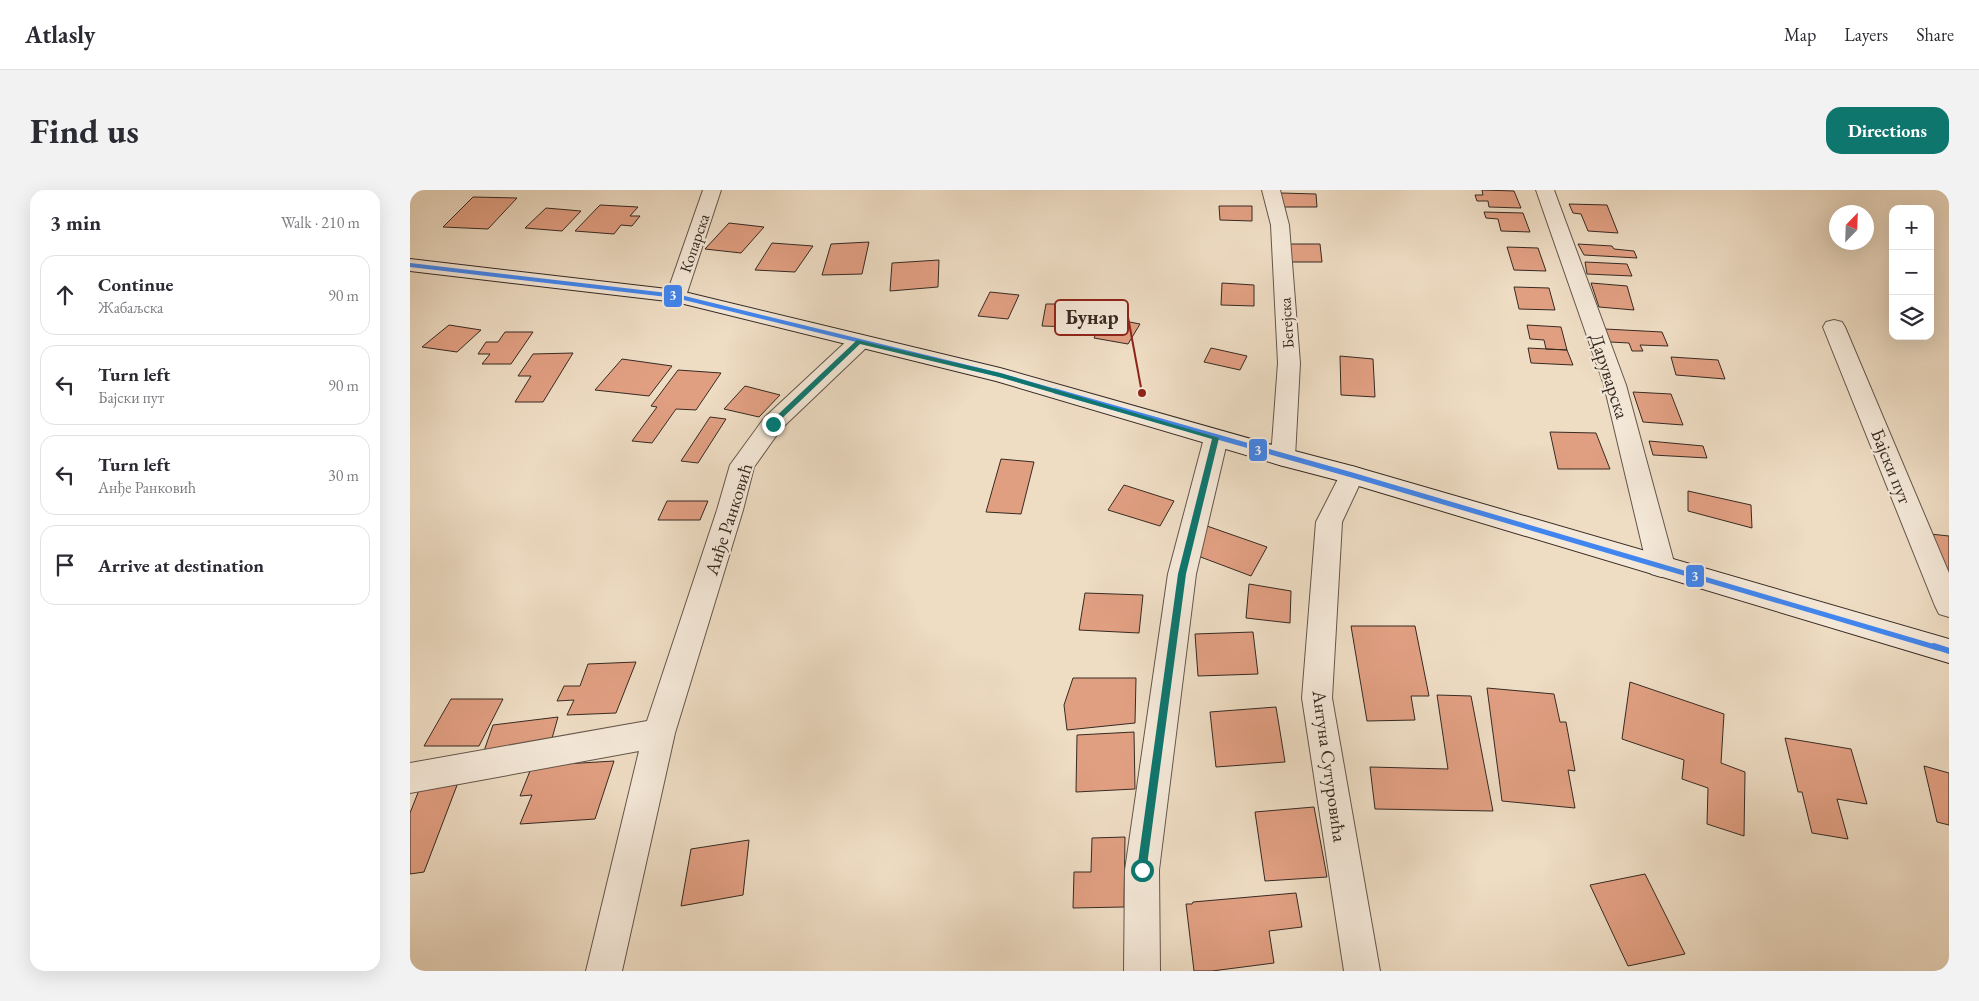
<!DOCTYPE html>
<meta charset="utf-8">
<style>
body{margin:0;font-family:"EB Garamond",serif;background:#f2f2f3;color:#2b2b33}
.controls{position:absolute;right:15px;top:15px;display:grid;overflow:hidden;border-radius:10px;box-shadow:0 5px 20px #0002}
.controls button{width:45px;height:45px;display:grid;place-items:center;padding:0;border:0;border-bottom:1px solid #e1e1e2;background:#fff;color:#2b2b33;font:25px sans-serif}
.compass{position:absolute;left:1419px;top:15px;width:45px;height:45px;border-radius:50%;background:#fff;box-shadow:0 5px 20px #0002;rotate:23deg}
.stop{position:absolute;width:15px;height:15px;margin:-11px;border:4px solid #0f766e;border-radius:50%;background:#fff}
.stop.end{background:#0f766e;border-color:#fff;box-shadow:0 1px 5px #0008}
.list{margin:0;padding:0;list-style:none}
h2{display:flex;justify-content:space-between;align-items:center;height:65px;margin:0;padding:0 20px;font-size:21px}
h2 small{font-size:16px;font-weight:400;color:#7c7c81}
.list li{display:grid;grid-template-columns:32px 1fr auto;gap:15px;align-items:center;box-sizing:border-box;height:80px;margin:0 10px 10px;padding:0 10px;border:1px solid #e1e1e2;border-radius:15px}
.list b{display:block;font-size:19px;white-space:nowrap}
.list p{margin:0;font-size:16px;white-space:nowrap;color:#7c7c81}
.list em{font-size:16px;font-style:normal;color:#7c7c81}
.icon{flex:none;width:28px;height:28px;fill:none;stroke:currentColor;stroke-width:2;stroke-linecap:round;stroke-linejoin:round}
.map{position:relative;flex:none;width:1539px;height:781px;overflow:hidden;border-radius:15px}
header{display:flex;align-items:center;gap:30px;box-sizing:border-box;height:70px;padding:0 25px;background:#fff;border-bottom:1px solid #e1e1e2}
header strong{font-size:24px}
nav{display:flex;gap:28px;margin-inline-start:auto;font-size:18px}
.intro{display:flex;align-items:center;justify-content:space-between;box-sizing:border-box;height:120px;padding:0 30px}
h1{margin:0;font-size:35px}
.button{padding:12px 22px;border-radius:15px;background:#0f766e;color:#fff;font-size:18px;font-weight:700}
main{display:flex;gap:30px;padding:0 30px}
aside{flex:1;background:#fff;border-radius:15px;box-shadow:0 5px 20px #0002}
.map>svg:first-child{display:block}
.building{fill:#e19f82;stroke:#362a22}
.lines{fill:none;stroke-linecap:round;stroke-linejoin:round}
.street-casing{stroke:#64564a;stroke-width:2}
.secondary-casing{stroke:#362a22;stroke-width:2}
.street{fill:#f4e8d8;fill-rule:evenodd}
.secondary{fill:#f4e8d8;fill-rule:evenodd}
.bus-1-far2-casing{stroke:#f4e8d8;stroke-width:6}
.bus-1-far1-casing{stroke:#f4e8d8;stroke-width:9}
.bus-1-casing{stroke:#f4e8d8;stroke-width:10}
.bus-1-far2{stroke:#4186f0;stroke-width:4}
.bus-1-far1{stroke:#4186f0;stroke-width:5}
.bus-1{stroke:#4186f0;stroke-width:6}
.route{fill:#0f766e}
.labels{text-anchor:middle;stroke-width:4.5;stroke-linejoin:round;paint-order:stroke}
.far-street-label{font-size:16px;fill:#362a22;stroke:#f4e8d8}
.street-label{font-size:19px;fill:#362a22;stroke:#f4e8d8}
.leader{fill:none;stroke:#8f2418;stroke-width:2}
.callout-dot{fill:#8f2418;stroke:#f4e8d8;stroke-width:2}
.callout{fill:#f4e8d8;stroke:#8f2418;stroke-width:2}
.callout-label{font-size:20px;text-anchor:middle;font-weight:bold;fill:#362a22}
.line-badge{stroke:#f4e8d8;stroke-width:2}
.badge-label{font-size:14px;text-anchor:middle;font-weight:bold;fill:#fff}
</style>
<header>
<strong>Atlasly</strong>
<nav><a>Map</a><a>Layers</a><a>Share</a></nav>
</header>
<div class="intro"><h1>Find us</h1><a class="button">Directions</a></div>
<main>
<aside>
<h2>3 min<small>Walk · 210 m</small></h2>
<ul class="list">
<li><svg class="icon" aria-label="ahead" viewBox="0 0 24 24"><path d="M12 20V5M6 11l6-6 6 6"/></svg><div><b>Continue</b><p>Жабаљска</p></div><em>90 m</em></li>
<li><svg class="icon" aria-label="left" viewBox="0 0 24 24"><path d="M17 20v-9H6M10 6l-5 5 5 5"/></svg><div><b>Turn left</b><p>Бајски пут</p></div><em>90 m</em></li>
<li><svg class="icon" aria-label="left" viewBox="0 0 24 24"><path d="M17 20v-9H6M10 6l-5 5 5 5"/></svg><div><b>Turn left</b><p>Анђе Ранковић</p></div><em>30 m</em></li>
<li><svg class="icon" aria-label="arrive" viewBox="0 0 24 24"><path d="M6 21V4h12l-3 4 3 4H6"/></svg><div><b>Arrive at destination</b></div></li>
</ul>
</aside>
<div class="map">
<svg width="1539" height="781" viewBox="0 0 1539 781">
<rect width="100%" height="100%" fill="#eedcc3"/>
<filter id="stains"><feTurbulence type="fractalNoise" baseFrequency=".004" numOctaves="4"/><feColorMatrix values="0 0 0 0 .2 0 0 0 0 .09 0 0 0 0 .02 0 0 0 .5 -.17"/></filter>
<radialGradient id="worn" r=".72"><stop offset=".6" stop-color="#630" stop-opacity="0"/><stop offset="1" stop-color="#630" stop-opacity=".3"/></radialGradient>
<path class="building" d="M1072,0l32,1 7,17 -32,-1 -1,-6h-11l-2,-6h8z
M871,3l35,1 1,13h-34z
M63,7l44,1 -29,31 -45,-2z
M1159,14l38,1 11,28 -30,-2 -7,-17 -8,-1z
M190,15l38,2 -8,9h10l-8,10 -11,-1 -7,9 -39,-3z
M809,16h33v15l-32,-1z
M136,18l35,3 -19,20 -37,-3z
M1074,22l39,1 7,19 -29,-1 -3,-12 -12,-1z
M319,33l35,4 -23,26 -36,-4z
M459,52l-7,32 -40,1 9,-31z
M362,53l41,3 -18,26 -40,-2z
M873,54h37l2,18h-38z
M1168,54l34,2 2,3 20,2 3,7 -53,-3z
M1097,57l31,1 8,23 -32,-1z
M529,70l-1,27 -48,4 2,-28z
M1175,72l42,2 5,12 -45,-2z
M812,93l32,2v21l-33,-1z
M1181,93l36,3 7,24 -35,-3z
M1104,97l35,1 6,22 -36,-1z
M580,102l29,3 -11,24 -30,-3z
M636,114h32l-4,23 -32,-1z
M694,127l36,7 -12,20 -34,-6z
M39,135l32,5 -24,22 -35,-5z
M1117,135l34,2 6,23 -21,-1 -2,-9 -14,-1z
M1195,139l57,3 6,14 -28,-1 3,6h-11l-3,-8 -19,-1z
M95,142h28l-22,32h-29l8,-10h-12l8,-12h12z
M801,158l36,8 -7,14 -36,-8z
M1118,158l39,2 6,15 -42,-2z
M163,163l-30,49h-28l16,-26h-13l15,-22z
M930,166l33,3 2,38 -34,-2z
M1261,167l47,3 7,19 -49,-4z
M212,169l50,7 -23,30 -54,-6z
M268,180l43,3 -25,37 -20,-1 -24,34 -20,-2 25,-34 -6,-1z
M335,196l35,9 -21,22 -35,-8z
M1223,202l38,2 12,31 -40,-3z
M300,227l16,2 -28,44 -17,-2z
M1140,242l46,1 14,36h-52z
M1239,251l54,5 4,12 -54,-3z
M591,269l33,3 -13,52 -35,-2z
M714,295l50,16 -14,25 -52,-16z
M1278,301l63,14 1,23 -64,-17z
M257,311h41l-8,19h-42z
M797,336l60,21 -16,29 -61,-23z
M1520,344l19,2v38z
M839,394l42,7 -1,32 -44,-5z
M675,403l58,2 -4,38 -60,-3z
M941,436h64l14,70h-18l4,24 -48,1z
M843,442l5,42 -60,2 -3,-42z
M226,472l-20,51 -49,2 7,-15 -17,1 7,-15h16l8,-22z
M663,488h63l-1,45 -68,7 -3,-25z
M1220,492l94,32 -3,49 24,9 -1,64 -37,-12 1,-36 -26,-9 2,-19 -62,-21z
M1077,498l67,6 6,28h6l9,49 -7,-1 7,38 -73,-7z
M1027,505l34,1 22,115 -118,-2 -5,-42 78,2z
M41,509h52l-24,47h-55z
M866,517l9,55 -69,5 -6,-55z
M148,527l-7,25 -67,9 9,-26z
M724,542l1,57 -59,3 1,-57z
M1375,548l66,11 16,55 -30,-5 11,40 -36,-6 -10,-41h-4z
M204,571l-19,58 -75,5 12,-29 -12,1 12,-30z
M1514,576l25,7v52l-12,-3z
M49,590l-35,92 -14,2v-61l11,-28z
M904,617l13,70 -62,4 -10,-69z
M715,647l-1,70 -51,1 1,-36h17l1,-34z
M339,650l-6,55 -62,11 10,-57z
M1235,684l40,80 -57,12 -38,-81z
M886,703l6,34 -33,4 5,32 -62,8h-18l-8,-67h6l1,-2z"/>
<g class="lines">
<g class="street-casing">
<path id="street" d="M293,0h18l-35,106 -3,4 -7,2 -7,-2 -3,-4z
M852,0h18l9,35 11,138 -5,94 -3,6 -9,3 -9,-3 -3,-6 7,-94 -7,-138z
M1126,0h18l72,195 49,181 -4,8 -10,3 -10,-3 -4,-8 -43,-181z
M1424,130l8,2 3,5 104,246v44l-10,-3 -4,-8 -112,-279 3,-5z
M449,145l8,2 3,5 -3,5 -86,82 -27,38 -11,43 -68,223 -53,238h-36l53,-220 -229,42v-30l237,-42 70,-211 13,-45 35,-48 86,-80z
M806,240l9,2 3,6 -32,136 -37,296 1,101h-36l1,-101 43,-296 36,-136 3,-6z
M942,276l9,3 3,6 -22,47 -10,176 48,273h-36l-42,-273 14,-176 27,-53z"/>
</g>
<g class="secondary-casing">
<path id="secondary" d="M0,69l266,31 324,78 283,80 69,18 597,173v24l-597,-179 -69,-18 -287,-85 -320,-79 -266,-31z"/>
</g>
<use href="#street" class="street"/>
<use href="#secondary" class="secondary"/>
<g class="bus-1-far2-casing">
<path id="bus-1-far2" d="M0,75l266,31 324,79 59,17"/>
</g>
<g class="bus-1-far1-casing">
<path id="bus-1-far1" d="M645,201l297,84 586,173"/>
</g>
<g class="bus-1-casing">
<path id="bus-1" d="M1524,456l15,5"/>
</g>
<use href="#bus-1-far2" class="bus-1-far2"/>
<use href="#bus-1-far1" class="bus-1-far1"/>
<use href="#bus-1" class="bus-1"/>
</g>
<path class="route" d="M447,150l143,33 219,65 -33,136 -40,299 -4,2 -5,-5 41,-296 34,-135 -213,-62 -139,-33 -85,81h-5v-3z"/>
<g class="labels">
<g class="far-street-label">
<text transform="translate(284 53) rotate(-71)" y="6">Копарска</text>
<text transform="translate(876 133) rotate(-94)" y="6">Бегејска</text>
</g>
<g class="street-label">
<text transform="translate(1200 186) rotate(72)" y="7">Даруварска</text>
<text transform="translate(1482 276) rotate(68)" y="7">Бајски пут</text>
<text transform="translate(318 329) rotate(-72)" y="7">Анђе Ранковић</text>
<text transform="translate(920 576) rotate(82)" y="7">Антуна Сутуровића</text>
</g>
</g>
<path class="leader" d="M732 203L718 127"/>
<circle class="callout-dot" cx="732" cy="203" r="5"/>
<rect class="callout" x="645" y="110" width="73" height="35" rx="5"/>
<g class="callout-label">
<text x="682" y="134">Бунар</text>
</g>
<g class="line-badge">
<rect x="253" y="94" width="20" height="24" rx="5" fill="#4186f0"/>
<rect x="838" y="248" width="20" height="24" rx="5" fill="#4186f0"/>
<rect x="1275" y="374" width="20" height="24" rx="5" fill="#4186f0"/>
</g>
<g class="badge-label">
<text x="263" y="110">3</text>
<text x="848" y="265">3</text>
<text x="1285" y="391">3</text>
</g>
<rect width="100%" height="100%" filter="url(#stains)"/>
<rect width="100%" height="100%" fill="url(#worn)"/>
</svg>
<div class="controls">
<button>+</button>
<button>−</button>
<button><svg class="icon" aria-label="layers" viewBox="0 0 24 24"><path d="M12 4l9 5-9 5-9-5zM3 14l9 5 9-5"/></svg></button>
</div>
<svg class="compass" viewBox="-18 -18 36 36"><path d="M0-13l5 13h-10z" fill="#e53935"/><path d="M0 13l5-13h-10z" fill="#7c7c81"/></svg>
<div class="stop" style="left:732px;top:680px"></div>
<div class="stop end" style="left:363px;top:234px"></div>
</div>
</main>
